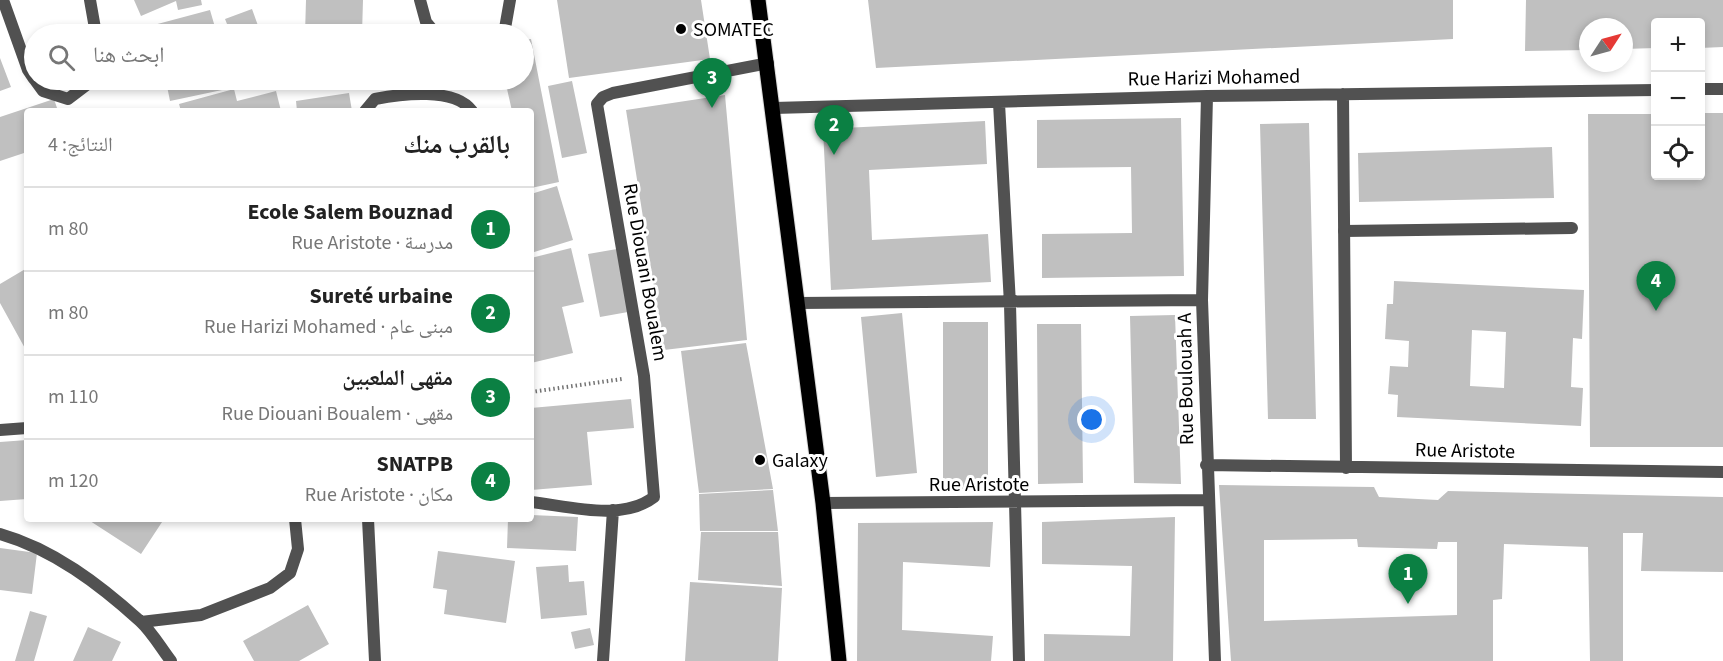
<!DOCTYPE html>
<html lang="ar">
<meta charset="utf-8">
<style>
body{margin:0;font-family:"Source Sans 3","Noto Naskh Arabic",sans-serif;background:#f6f6f6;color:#222;direction:rtl}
.controls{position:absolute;right:18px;top:18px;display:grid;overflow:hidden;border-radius:6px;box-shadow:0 3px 9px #0003}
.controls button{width:54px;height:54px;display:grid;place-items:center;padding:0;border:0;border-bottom:2px solid #e0e0e0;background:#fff;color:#222;font:30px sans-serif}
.compass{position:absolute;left:1579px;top:18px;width:54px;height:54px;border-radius:50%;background:#fff;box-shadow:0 3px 9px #0003;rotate:54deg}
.you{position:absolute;left:1092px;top:420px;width:21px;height:21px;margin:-15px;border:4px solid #fff;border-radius:50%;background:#1a73e8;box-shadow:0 0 0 9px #1a73e833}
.badge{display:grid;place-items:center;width:39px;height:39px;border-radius:50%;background:#0b8043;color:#fff;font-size:20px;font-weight:700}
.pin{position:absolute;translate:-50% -50px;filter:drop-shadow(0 2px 3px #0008)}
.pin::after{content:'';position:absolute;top:32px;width:21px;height:18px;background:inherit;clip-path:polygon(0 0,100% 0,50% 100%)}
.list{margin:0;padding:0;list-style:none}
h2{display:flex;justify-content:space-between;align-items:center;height:78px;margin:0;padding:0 24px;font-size:26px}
h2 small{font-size:20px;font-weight:400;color:#767676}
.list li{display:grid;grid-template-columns:39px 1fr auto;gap:18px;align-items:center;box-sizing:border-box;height:84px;padding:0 24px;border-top:2px solid #e0e0e0}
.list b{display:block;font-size:22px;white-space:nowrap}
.list p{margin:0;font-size:20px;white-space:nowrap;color:#767676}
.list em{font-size:20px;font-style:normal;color:#767676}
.icon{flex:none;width:33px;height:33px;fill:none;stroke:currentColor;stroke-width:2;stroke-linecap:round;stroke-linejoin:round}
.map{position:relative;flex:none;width:1723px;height:661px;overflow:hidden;direction:ltr}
.search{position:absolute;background:#fff;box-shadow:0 3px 9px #0003;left:24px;top:24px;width:510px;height:66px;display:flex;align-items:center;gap:15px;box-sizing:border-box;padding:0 21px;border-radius:33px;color:#767676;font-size:22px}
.panel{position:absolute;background:#fff;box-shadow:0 3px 9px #0003;left:24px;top:108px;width:510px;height:414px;border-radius:6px;direction:rtl}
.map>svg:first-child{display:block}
.building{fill:#c0c0c0;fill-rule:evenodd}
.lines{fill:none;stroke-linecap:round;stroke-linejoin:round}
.primary-casing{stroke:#dbdbdb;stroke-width:17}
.path{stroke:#737373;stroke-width:4;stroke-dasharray:1.5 3;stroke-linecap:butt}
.service{stroke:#515151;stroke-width:12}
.minor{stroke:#515151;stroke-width:12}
.primary{stroke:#000;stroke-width:15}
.poi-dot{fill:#000;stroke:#fff;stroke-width:2}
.labels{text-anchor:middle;stroke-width:6;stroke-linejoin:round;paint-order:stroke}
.poi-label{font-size:20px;fill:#000;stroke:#fff;text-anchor:start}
.street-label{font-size:20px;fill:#000;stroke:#fff}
</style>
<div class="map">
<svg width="1723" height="661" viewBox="0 0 1723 661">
<rect width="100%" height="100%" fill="#fff"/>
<path class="building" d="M134,0h67l1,5 -24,5 -2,-9 -35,15z
M306,0h57l-1,34h-57z
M557,0h144l9,59 -141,19z
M868,0h585v39l-577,29z
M1526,0h197v47l-23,1v-26h-44v26l-32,1v-22h-36v23l-63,1z
M252,9l9,25h-30l-6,-15z
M210,10l7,24h-64l-3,-8z
M531,39l28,143 -28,6v-77h-19l-7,-31h19v-40z
M0,58l11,29 -11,4z
M199,80h21l2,10 -52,11 -3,-15z
M223,80h32l-29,10z
M572,81l15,72 -25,5 -14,-72z
M234,89l3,12 39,-10 5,20h-100l-2,-7z
M349,93l3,18h-55l-1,-10z
M725,95l22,245 -83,10 -38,-240z
M54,99l4,12h-31v41l-27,9v-44z
M1700,113h23v334h-133l-2,-333h68v62h44z
M1181,118l3,158 -142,2v-44l90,-1 -1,-66 -94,1v-48z
M985,121l2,43 -118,6 3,70 116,-6 3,48 -160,8 -8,-161z
M1309,123l7,296h-48l-8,-295z
M1552,147l2,51 -195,4 -1,-49z
M557,186l16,54 -42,13v-59z
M571,248l13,54 -22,5 11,46 -42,10v-105z
M617,249l11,63 -28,5 -12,-63z
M27,268v84l-27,-49v-19z
M1394,281l190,9 -2,49 -9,-1 -2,49 12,1 -2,38 -184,-9 1,-22 -10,-1 2,-28 18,1 1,-26 -24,-2 2,-35h6zM1472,330l34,2 -2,56 -34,-2z
M902,313l15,160 -41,4 -15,-160z
M1175,315l6,169 -47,-1 -4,-167z
M943,322h45v167h-45z
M1037,324h44l2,159 -45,1z
M746,343l27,146 -74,4 -18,-142z
M631,399l3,29 -47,4 5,53 -61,5v-82z
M27,440v59l-27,2v-59z
M1219,485l155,2 5,10 59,3 10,-9 275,6v75l-82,-1 2,-38h-20v128h-33l-2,-114 -84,-3 -2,55 -9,1v61h-262zM1357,539l1,8 79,2 1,-7h19v73l-193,6v-81z
M773,490l5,41h-78l-1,-37z
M531,515l47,2 -2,34 -69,-3 1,-29h23z
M1175,517l-2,144h-129v-27l86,2 2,-70 -90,-2v-42z
M87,519h77l-23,35z
M993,522l-3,45 -87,-5 -1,68 91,6 -2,25h-134l1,-138z
M701,532h77l4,54 -84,-6z
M0,548l37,5 -5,41 -32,-4z
M438,551l77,10 -9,62 -62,-9 3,-24 -14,-2z
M568,565l1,17 15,-1 3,34 -46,4 -5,-52z
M690,582l92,6 -4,73h-93z
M308,605l21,39 -30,17h-45l-11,-20z
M30,611l17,5 -13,45h-19z
M88,627l33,15 -9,19h-39z
M590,628l4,17 -19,4 -4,-17z"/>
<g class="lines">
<g class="primary-casing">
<path id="primary" d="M758,0l65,503 16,158"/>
</g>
<path class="path" d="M531,392l91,-13"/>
<path class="service" d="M1344,231l228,-3"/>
<path class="minor" d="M3,0l25,70 6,9
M90,0l6,34
M420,0l6,22 10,12
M504,34l6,-34
M35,80l8,11 25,8 25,-19
M1700,89h23
M1343,94l3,374
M1207,96l-5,204 13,361
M999,103l11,201 9,357
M774,108l433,-12 449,-6
M365,111l10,-12c26,-5 80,-12 97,12
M797,303l405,-3
M0,430l27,-2
M1206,465l517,7
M531,502c37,4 91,20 123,-5l-10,-121 -47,-272 6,-7 10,-4 155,-30
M823,503l385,-3
M368,519l7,142
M0,534c53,15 99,50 140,87 12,11 21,27 31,40
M141,622l60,-7 69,-27 20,-15 8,-24 -3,-30
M603,661l10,-151"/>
<use href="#primary" class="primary"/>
</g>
<g class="poi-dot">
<circle cx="681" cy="29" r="6"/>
<circle cx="760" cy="460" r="6"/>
</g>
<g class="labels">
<g class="poi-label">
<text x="693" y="36">SOMATEC</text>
<text x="772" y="467">Galaxy</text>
</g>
<g class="street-label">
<text transform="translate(1214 77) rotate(-1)" y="7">Rue Harizi Mohamed</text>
<text transform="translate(646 272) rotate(80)" y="7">Rue Diouani Boualem</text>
<text transform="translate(1185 379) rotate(-91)" y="7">Rue Boulouah A</text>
<text transform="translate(1465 450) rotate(1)" y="7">Rue Aristote</text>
<text x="979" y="491">Rue Aristote</text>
</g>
</g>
</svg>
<div class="controls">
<button>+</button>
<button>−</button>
<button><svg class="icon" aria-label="locate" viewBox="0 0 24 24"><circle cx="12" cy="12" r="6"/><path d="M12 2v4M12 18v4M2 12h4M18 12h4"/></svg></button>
</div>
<svg class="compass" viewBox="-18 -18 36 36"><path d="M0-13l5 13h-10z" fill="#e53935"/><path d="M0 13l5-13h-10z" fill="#767676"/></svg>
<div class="you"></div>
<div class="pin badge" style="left:1408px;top:604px">1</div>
<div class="pin badge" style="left:834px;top:155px">2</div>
<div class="pin badge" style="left:712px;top:108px">3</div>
<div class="pin badge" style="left:1656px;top:311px">4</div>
<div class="search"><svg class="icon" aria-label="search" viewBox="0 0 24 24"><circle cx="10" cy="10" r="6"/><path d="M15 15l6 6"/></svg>ابحث هنا</div>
<section class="panel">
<h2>بالقرب منك<small>النتائج: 4</small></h2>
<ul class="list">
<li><span class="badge">1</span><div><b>Ecole Salem Bouznad</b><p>مدرسة · Rue Aristote</p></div><em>80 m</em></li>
<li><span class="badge">2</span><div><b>Sureté urbaine</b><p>مبنى عام · Rue Harizi Mohamed</p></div><em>80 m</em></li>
<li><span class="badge">3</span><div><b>مقهى الملعبين</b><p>مقهى · Rue Diouani Boualem</p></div><em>110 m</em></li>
<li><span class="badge">4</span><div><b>SNATPB</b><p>مكان · Rue Aristote</p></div><em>120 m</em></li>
</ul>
</section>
</div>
